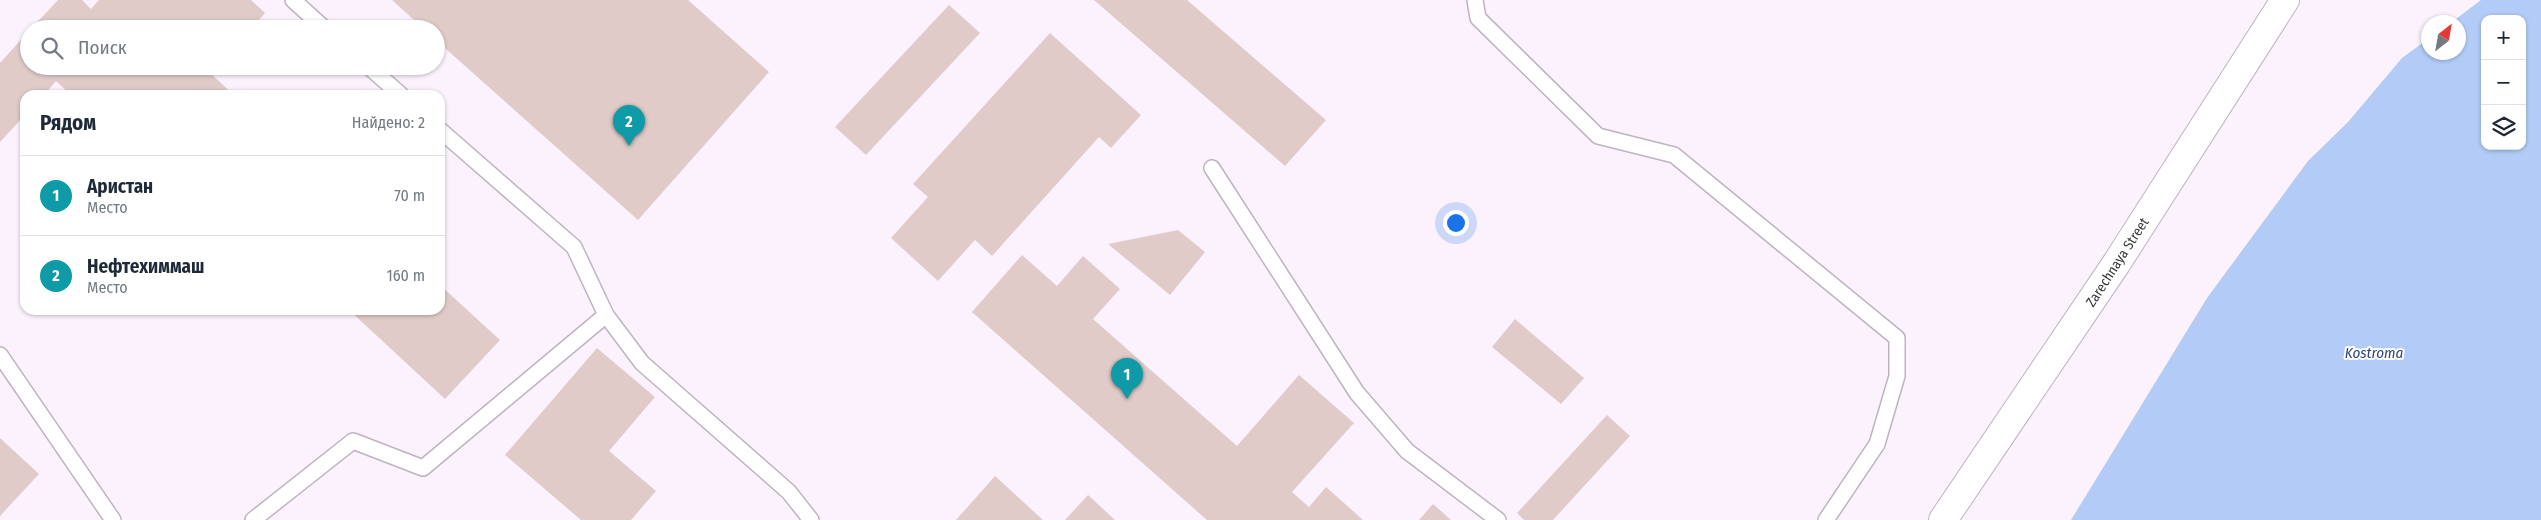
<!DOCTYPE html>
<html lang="ru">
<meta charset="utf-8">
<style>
body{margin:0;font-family:"Fira Sans Condensed",sans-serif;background:#f6f6f7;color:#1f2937}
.controls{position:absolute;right:15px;top:15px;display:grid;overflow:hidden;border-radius:10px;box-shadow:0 1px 4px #0004}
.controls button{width:45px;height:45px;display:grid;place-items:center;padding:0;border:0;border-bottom:1px solid #e0e1e3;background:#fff;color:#1f2937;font:25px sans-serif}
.compass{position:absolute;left:2421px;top:15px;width:45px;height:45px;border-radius:50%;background:#fff;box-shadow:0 1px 4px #0004;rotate:31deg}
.you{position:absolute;left:1455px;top:222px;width:18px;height:18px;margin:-12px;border:4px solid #fff;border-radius:50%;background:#1a73e8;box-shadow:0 0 0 8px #1a73e833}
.badge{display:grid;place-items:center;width:32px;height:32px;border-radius:50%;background:#914926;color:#fff;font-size:16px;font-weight:700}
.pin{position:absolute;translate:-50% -41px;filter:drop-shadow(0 1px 2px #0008)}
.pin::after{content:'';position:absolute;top:26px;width:18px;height:15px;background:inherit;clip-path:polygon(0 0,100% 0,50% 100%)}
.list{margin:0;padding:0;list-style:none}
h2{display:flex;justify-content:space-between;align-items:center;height:65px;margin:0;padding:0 20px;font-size:21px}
h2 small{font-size:16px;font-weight:400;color:#747a83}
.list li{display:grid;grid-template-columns:32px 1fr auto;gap:15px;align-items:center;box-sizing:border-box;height:80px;padding:0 20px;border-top:1px solid #e0e1e3}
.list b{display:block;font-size:19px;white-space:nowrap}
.list p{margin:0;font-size:16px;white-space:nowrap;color:#747a83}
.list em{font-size:16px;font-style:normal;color:#747a83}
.icon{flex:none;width:28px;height:28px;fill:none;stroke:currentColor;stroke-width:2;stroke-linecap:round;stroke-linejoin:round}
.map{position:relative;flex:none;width:2541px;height:520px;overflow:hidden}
.search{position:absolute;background:#fff;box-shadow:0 1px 4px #0004;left:20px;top:20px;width:425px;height:55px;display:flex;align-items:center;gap:12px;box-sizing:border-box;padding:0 18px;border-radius:28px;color:#747a83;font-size:19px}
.panel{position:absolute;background:#fff;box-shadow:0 1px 4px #0004;left:20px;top:90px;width:425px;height:225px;border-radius:15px}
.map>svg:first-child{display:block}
.water{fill:#b2cbf7;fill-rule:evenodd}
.building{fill:#e0cbc8}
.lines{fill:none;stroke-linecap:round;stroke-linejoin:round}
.service-casing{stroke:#bfb3c1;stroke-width:18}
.tertiary-casing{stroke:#bfb3c1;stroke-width:30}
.service{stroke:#fff;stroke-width:15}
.tertiary{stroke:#fff;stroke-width:28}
.labels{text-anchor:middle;stroke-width:4;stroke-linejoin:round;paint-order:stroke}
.street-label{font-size:14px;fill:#39353b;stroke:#fff}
.water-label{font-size:15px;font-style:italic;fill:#2b477d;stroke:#fff}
</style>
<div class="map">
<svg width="2541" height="520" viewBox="0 0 2541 520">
<rect width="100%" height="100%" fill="#fbf2fe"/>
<path class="water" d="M2481,0h60v520h-470l136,-222 101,-137 40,-39 54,-64 26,-19v13h30v-30h-6zM2485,19h37v127h-37z"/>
<path class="building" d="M58,0h24l9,9 8,-9h152l14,13 -14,16h-220z
M392,0h296l81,72 -131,148 -202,-180v-11h-12z
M1094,0h93l139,120 -41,46z
M949,5l31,28 -114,122 -31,-28z
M29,31v35h187l-6,7 24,22h-163l-15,-14 -12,14h-19v20l-25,27v-79z
M1050,33l91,82 -30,33 -12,-11 -107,119 -17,-16 -37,41 -47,-43 37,-41 -15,-13z
M1178,230l27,22 -35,43 -62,-51z
M1022,255l35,31 26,-30 37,33 -27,30 144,127 62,-71 55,48 -62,69 17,15 17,-20 37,33h-156l-235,-208z
M440,285l60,55 -55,59 -96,-89h91z
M1515,319l69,59 -23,26 -69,-57z
M597,348l58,49 -46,54 47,40 -25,29h-50l-76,-65z
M1607,415l23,21 -77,84h-29l-7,-7z
M0,438l39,36 -39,42z
M995,476l48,44h-87z
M1088,495l27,25h-50z
M1433,504l18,16h-32z"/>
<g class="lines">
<g class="service-casing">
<path id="service" d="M293,0l32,29
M1475,0l3,18 120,118 76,19 223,183v38l-20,68 -51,76
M368,66l33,29
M440,130l134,117 32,68 36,48 147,129 22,28
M1212,168l145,225 50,58 91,69
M0,355l113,165
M253,520l100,-79 70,27 183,-153"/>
</g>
<g class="tertiary-casing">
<path id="tertiary" d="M1943,520l173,-256 169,-264"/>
</g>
<use href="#service" class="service"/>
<use href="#tertiary" class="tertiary"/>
</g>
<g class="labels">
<g class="street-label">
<text transform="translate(2117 262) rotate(-57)" y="5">Zarechnaya Street</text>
</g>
<g class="water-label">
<text x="2374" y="358">Kostroma</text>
</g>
</g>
</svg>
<div class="controls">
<button>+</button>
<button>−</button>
<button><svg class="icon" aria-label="layers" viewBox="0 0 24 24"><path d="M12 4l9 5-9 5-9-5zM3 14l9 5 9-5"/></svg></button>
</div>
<svg class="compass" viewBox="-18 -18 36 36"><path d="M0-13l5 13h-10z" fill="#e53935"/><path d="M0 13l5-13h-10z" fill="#747a83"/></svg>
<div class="you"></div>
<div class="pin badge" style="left:1127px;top:399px;background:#0f9aa8">1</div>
<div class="pin badge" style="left:629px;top:146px;background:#0f9aa8">2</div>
<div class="search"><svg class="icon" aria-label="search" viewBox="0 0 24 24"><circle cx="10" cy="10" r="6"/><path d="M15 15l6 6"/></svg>Поиск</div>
<section class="panel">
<h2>Рядом<small>Найдено: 2</small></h2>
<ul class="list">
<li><span class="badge" style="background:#0f9aa8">1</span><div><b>Аристан</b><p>Место</p></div><em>70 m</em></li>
<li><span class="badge" style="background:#0f9aa8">2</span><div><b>Нефтехиммаш</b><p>Место</p></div><em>160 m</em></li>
</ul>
</section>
</div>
